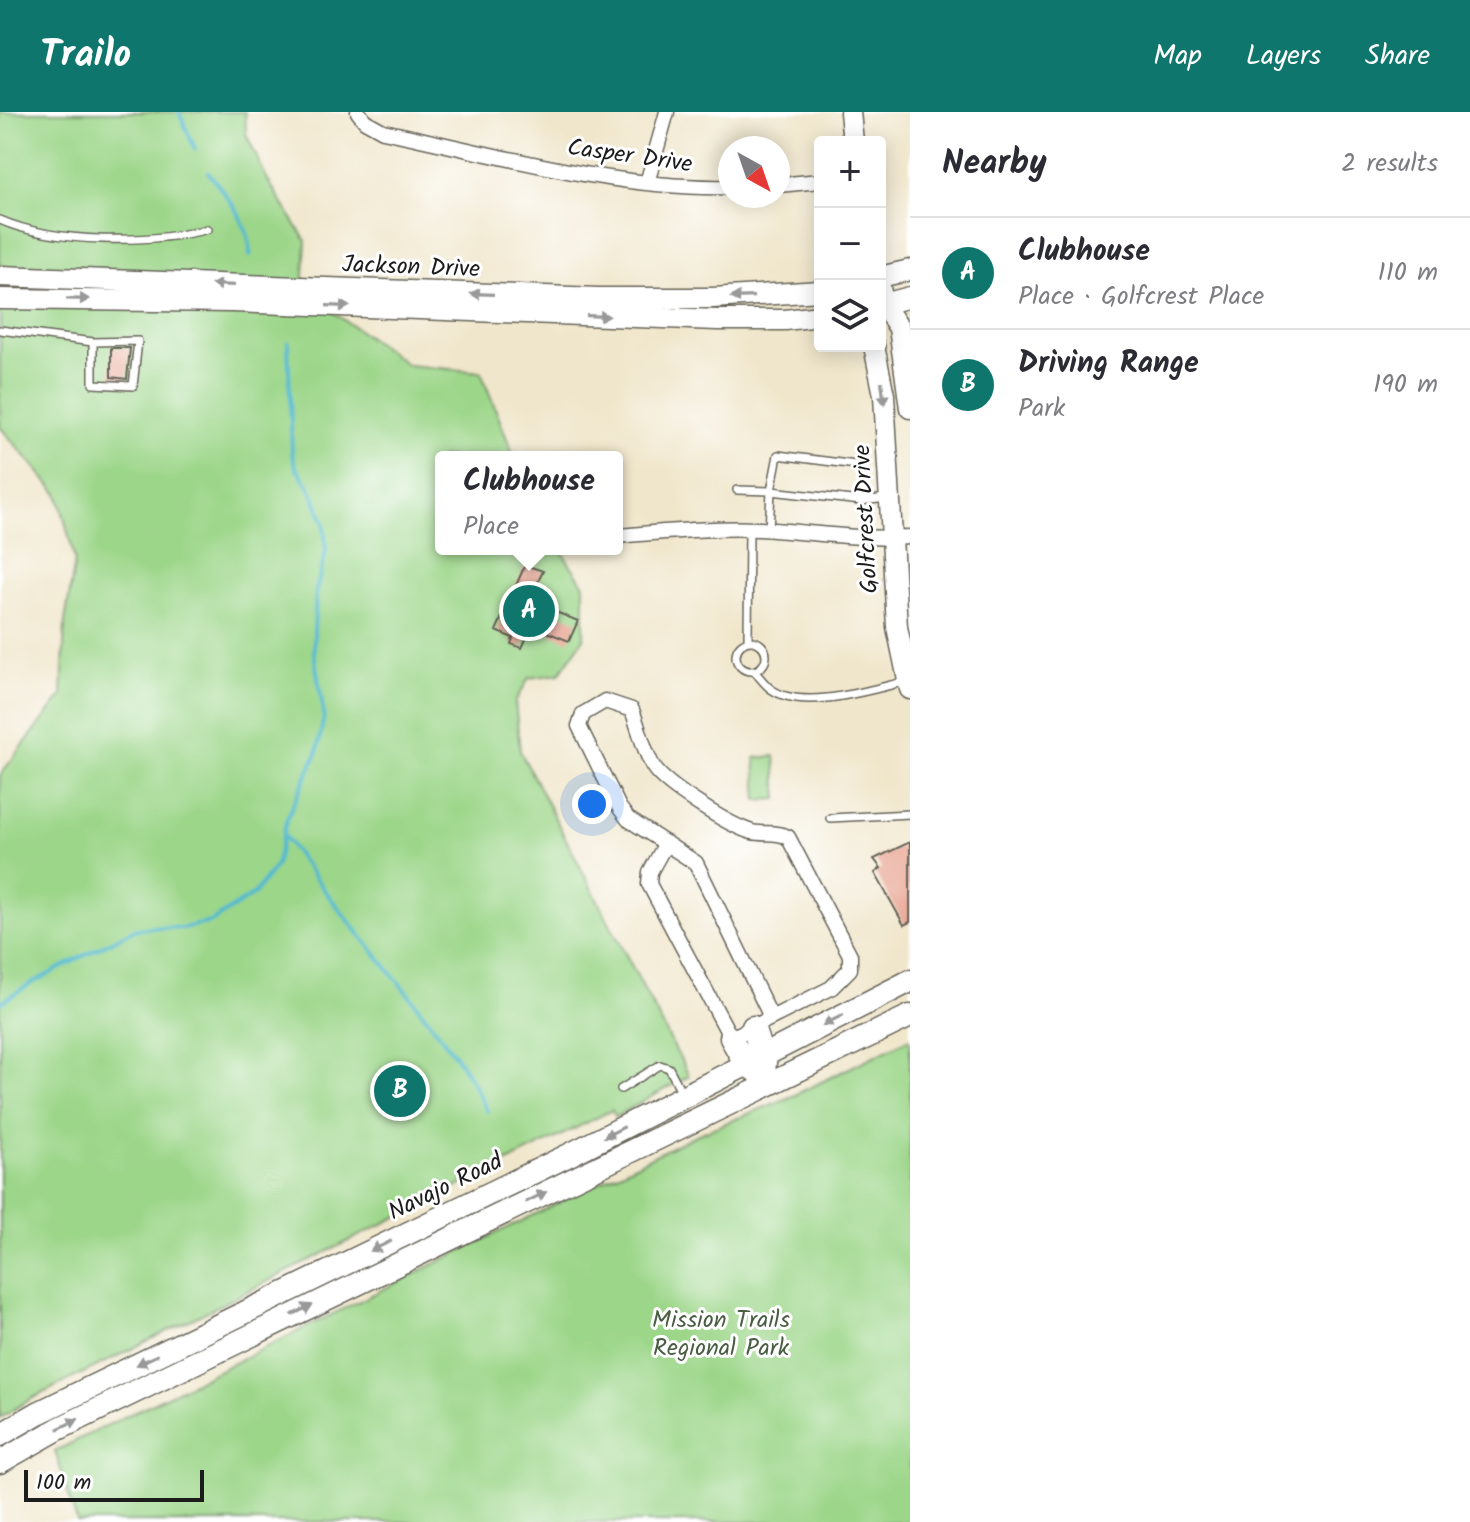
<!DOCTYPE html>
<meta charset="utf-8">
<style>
body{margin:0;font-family:Kalam,sans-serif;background:#f2f2f3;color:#2b2b33}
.controls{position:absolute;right:24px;top:24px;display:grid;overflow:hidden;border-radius:8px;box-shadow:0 4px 20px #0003}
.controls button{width:72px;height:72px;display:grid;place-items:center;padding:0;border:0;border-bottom:2px solid #e1e1e2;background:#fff;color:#2b2b33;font:40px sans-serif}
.compass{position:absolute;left:718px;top:24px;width:72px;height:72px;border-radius:50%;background:#fff;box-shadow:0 4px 20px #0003;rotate:140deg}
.scale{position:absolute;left:24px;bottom:20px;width:180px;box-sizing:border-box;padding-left:8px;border:4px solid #1c1c1c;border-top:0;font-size:22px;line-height:28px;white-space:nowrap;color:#1c1c1c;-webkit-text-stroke:6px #fff;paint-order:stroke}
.you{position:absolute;left:592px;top:692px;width:28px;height:28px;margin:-20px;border:6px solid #fff;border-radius:50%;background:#1a73e8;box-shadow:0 0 0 12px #1a73e833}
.badge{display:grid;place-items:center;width:52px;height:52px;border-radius:50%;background:#0f766e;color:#fff;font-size:26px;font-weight:700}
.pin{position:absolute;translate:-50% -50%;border:4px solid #fff;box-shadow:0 2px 8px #0006}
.popup{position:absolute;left:435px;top:339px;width:188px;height:104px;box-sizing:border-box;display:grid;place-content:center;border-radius:8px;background:#fff;filter:drop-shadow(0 2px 6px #0005);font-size:26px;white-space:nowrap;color:#7c7c81}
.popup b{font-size:30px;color:#2b2b33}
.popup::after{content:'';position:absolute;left:50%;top:100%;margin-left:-16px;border:16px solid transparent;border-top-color:#fff}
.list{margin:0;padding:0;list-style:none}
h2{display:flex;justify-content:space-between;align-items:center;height:104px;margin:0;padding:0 32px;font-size:34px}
h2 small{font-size:26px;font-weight:400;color:#7c7c81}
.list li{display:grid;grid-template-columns:52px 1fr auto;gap:24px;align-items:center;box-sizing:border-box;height:112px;padding:0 32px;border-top:2px solid #e1e1e2}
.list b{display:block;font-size:30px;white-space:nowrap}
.list p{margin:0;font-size:26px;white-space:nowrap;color:#7c7c81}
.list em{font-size:26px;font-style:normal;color:#7c7c81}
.icon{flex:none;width:44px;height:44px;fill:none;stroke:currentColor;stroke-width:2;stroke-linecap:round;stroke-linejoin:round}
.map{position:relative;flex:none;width:910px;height:1410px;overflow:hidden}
header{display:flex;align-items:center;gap:48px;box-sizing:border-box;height:112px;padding:0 40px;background:#0f766e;color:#fff}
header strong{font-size:38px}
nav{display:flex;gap:44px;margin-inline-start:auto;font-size:28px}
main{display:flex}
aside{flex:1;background:#fff}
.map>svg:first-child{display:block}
.green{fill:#9cd689;stroke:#5c7952;stroke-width:2}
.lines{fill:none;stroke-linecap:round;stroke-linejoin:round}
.stream{stroke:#51b9cf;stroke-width:4}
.building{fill:#e69d89}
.lane-casing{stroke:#666359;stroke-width:10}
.street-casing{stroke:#666359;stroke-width:17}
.secondary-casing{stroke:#666359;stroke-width:23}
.primary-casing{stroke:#666359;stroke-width:25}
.lane{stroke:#fff;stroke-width:7}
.street{stroke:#fff;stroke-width:14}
.secondary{stroke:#fff;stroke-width:20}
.primary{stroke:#fff;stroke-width:22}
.oneway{fill:#999}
.labels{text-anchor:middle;stroke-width:6;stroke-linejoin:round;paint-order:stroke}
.street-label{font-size:24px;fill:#1c1c1c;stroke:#fff}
.park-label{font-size:24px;fill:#495d42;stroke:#fff}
</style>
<header>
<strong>Trailo</strong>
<nav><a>Map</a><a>Layers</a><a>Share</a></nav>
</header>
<main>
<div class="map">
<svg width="910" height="1410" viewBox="0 0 910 1410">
<rect width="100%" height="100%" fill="#fff"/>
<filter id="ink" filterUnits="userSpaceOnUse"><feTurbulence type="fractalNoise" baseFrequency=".0125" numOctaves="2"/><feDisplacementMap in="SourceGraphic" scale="16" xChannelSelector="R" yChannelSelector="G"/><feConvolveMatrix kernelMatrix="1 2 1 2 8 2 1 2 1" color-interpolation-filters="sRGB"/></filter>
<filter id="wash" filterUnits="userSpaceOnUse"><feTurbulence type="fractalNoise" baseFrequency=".006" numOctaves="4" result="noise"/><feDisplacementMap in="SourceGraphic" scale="32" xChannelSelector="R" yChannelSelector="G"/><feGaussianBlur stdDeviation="1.8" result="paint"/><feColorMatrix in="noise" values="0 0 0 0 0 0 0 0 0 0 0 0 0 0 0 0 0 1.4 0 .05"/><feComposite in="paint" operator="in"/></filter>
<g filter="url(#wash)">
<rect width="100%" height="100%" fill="#f0e6cb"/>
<path class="green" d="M0,0h245l1,22 21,45 39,62 -3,50 105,74 73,7 33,85h-73v92h119l24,36v53l-25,36 -30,4 -14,24 5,49 169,325 -74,41 -3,-7 -581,289 -31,19v-643l62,-79 3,-74 10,-62 -17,-66 -58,-67z
M775,644l3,43 -20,1 -3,-42z
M910,926v484h-833l-22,-71 641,-316 97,-39z"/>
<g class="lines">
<path class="stream" d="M179,0l16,37
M208,60c18,24 44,52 42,83
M285,725c41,60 89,113 134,171 26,33 51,65 68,103
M0,891l32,-20 101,-53 20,-3 30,1 28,-6 43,-28 22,-29 11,-47 30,-65 7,-37 -10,-63v-24l2,-38 10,-40 -2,-29 -14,-34 -14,-20 -4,-15 -4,-111"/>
</g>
<g id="blocks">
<path class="building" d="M111,236h19l-3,31 -16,-2z
M525,453l18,6 -14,30 49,20 -9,20 -37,-15 -10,22 -11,-4 2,-6 -17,-7z
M910,730v80l-6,3 -29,-52 6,-5 -7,-9z"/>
</g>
</g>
<g filter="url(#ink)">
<use href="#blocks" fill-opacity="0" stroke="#666359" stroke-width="2"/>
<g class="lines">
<g class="lane-casing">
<path id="lane" d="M0,108c55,24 151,24 208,9
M0,218l93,12
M138,229l-5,45 -40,-2v-42z
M778,343l86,11 -3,35 -90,-10z
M737,378l34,1 -2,39
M861,389l26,-3
M748,529l1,-112
M736 544a15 15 0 1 1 30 0a15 15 0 1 1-30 0Z
M754,559c5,5 11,14 17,18 32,23 101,0 136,-8
M830,706l80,-4
M621,977l39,-24 9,3 14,27"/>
</g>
<g class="street-casing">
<path id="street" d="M358,0l7,9 18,10c110,23 235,59 347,56
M647,71l20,-71
M778,73l42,-4
M617,424c48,-4 95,-9 143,-7 51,3 100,11 150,8
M666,731l-16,29 -1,12 82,154 100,-50 19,-19v-14l-62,-118c-13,-6 -23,-2 -36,-5 -22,-6 -86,-46 -98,-64 -10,-16 -15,-40 -22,-58l-27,-9 -22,13 -4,12 40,81 9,12 68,44 75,154"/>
</g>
<g class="secondary-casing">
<path id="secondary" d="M850,0l3,30
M0,164l598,22h115l107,-7
M880,165l30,-7
M880,175l3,17 16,24 11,80
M0,187l232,3 486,18h67l35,-4
M880,193l30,-8
M874,234l10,49 13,232 13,62"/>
</g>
<g class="primary-casing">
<path id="primary" d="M753,915l12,37 -1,6
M731,926l15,27 10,6
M0,1323l38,-22 531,-258 341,-174
M0,1350l58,-33 852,-413"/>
</g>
<use href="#lane" class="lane"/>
<use href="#street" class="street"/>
<use href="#secondary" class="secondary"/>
<use href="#primary" class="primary"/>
</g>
<defs><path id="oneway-solid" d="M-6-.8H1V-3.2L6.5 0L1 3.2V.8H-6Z" transform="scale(2)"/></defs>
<g class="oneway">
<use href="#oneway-solid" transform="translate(223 173) rotate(-178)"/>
<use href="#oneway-solid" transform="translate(482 182) rotate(-178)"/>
<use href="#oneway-solid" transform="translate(742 185) rotate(178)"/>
<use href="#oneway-solid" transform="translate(78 187) rotate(1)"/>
<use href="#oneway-solid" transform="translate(338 194) rotate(2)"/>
<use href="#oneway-solid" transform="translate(598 204) rotate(2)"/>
<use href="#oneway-solid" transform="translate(883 281) rotate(83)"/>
<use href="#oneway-solid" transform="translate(833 908) rotate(153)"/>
<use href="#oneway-solid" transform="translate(614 1020) rotate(153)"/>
<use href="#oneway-solid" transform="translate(536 1085) rotate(-26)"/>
<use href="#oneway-solid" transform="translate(381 1134) rotate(154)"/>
<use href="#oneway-solid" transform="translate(302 1198) rotate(-26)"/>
<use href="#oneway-solid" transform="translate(147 1248) rotate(154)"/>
<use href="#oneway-solid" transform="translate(68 1312) rotate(-26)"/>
</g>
</g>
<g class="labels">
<g class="street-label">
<text transform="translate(630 43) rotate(8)" y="8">Casper Drive</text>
<text transform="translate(411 154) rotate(2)" y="8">Jackson Drive</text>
<text transform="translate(865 407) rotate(-93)" y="8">Golfcrest Drive</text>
<text transform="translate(445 1074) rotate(-26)" y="8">Navajo Road</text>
</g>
<g class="park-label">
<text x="721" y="1215">Mission Trails<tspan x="721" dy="28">Regional Park</tspan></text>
</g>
</g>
</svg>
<div class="controls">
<button>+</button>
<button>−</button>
<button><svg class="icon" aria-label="layers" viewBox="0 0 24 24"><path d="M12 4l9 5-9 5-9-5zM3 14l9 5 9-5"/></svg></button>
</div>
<svg class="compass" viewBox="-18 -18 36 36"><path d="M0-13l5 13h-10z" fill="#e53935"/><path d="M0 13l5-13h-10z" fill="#7c7c81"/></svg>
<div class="scale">100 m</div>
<div class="you"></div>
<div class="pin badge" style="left:529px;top:499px">A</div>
<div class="popup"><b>Clubhouse</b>Place</div>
<div class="pin badge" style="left:400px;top:979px">B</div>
</div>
<aside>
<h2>Nearby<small>2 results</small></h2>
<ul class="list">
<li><span class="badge">A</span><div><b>Clubhouse</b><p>Place · Golfcrest Place</p></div><em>110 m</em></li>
<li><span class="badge">B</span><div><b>Driving Range</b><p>Park</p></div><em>190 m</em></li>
</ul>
</aside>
</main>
